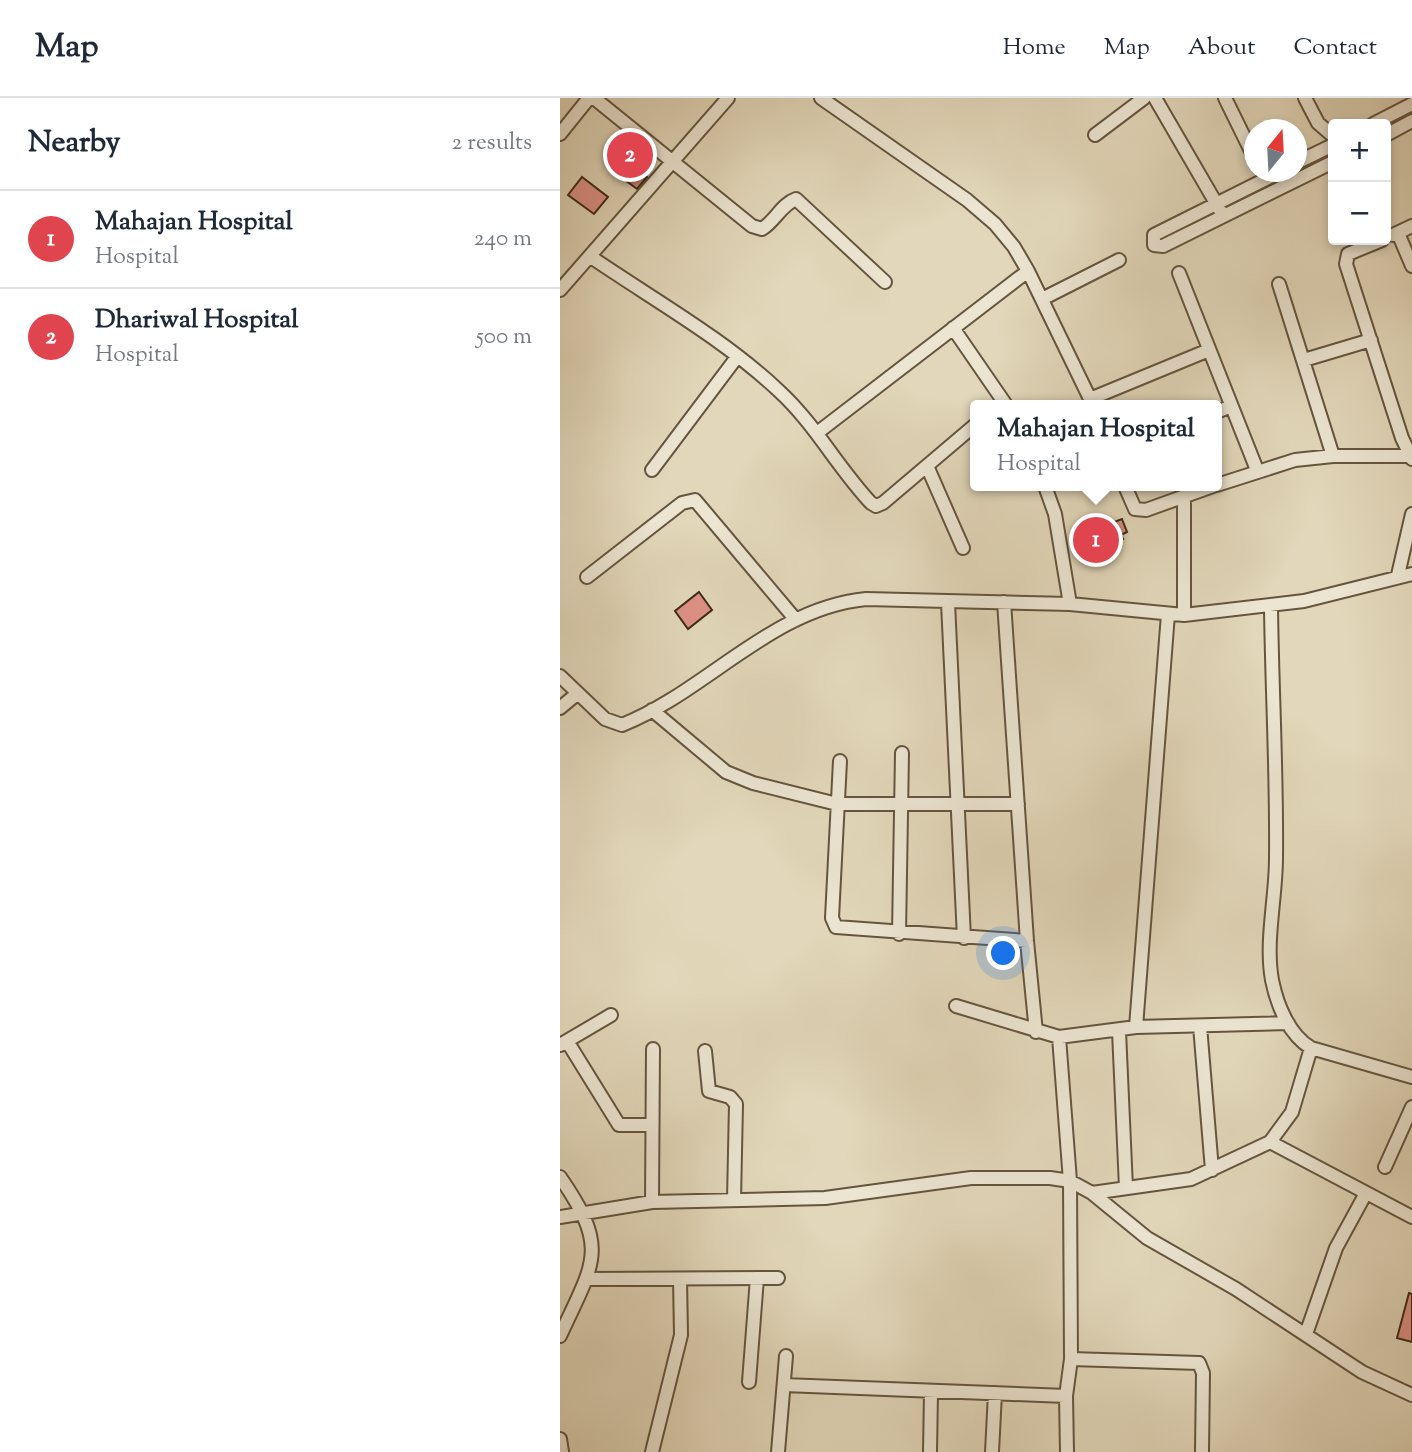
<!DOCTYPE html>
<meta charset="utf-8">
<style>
body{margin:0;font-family:"Sorts Mill Goudy",serif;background:#f2f2f3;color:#1f2937}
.controls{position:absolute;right:21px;top:21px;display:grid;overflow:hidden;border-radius:7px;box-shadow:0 4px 10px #0003}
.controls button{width:63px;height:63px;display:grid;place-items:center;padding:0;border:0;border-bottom:2px solid #e0e1e3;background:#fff;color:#1f2937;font:35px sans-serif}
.compass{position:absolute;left:684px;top:21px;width:63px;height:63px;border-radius:50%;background:#fff;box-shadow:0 4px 10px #0003;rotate:18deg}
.you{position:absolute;left:444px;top:856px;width:24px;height:24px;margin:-18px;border:5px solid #fff;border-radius:50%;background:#1a73e8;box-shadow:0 0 0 10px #1a73e833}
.badge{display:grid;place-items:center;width:46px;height:46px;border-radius:50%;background:#d93025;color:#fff;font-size:23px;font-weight:700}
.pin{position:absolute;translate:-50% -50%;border:4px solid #fff;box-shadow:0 2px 7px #0006}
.popup{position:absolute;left:410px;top:302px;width:252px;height:91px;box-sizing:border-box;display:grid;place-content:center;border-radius:7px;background:#fff;filter:drop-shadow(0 2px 5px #0005);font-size:23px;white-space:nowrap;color:#747a83}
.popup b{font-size:26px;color:#1f2937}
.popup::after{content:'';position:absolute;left:50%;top:100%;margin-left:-14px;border:14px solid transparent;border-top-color:#fff}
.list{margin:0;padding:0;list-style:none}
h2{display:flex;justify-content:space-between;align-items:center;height:91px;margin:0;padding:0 28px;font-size:30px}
h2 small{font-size:23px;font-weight:400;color:#747a83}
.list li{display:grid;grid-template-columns:46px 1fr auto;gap:21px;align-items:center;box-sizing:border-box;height:98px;padding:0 28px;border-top:2px solid #e0e1e3}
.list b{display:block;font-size:26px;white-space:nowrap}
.list p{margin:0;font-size:23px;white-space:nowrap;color:#747a83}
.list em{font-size:23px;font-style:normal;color:#747a83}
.map{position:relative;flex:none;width:852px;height:1354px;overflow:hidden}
header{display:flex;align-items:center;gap:42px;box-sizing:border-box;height:98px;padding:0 35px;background:#fff;border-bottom:2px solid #e0e1e3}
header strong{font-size:33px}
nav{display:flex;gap:38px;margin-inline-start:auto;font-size:24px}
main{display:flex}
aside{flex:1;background:#fff}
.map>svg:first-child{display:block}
.building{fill:#de9186;stroke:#3b2a16;stroke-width:2}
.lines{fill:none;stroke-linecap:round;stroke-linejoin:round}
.minor-casing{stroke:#65553f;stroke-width:16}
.minor{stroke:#ece5d2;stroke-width:12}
</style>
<header>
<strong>Map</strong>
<nav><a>Home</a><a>Map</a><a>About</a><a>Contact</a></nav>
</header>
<main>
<aside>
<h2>Nearby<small>2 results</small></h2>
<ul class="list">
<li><span class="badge" style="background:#e0444e">1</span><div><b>Mahajan Hospital</b><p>Hospital</p></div><em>240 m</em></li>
<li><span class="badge" style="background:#e0444e">2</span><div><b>Dhariwal Hospital</b><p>Hospital</p></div><em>500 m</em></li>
</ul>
</aside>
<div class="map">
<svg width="852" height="1354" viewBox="0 0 852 1354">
<rect width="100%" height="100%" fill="#e2d7ba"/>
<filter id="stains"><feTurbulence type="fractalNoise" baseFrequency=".00286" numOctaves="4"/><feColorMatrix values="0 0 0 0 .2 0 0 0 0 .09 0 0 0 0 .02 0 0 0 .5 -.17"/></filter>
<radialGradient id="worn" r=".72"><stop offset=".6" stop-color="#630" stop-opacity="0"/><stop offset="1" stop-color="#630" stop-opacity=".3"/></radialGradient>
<path class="building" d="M72,42l20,16 -12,16 7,5 -10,12 -24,-18z
M22,79l26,20 -14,17 -26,-19z
M562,421l5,13 -6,3 2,4 -34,13 -2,-6 -3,1 -5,-12z
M139,494l13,18 -24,19 -13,-18z
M849,1195l3,1v48l-15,-4z"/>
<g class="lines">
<g class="minor-casing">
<path id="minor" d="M34,0l158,128 10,3c13,-8 20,-25 34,-30l89,83
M261,0l146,102 28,24 19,23 14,24 65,134
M595,0l65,112
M665,0l29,59
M745,0l13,25 15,13
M813,26l39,-20
M0,36l29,-36
M535,37l49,-37
M826,37l26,-14
M736,65l37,-18
M720,74l-126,63v10l9,1 170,-84
M838,135l14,33
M833,137l19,-9
M822,142l-34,14 -2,10 56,174 10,21
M31,159c63,43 133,82 188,134 36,33 59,77 92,112l5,3 7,-3 92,-78
M619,175l78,197
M719,186l54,172
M0,192l168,-192
M482,201l77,-39
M393,230l53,77
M744,262l67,-20
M530,301l119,-49
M657,314l14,-6
M257,335l211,-162
M367,368l36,82
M92,372l85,-113
M657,387l78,-25 38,-4h79
M485,388l10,28 15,90
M565,388l10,23 11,1 67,-24
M624,399v118
M838,477l14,-61
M27,479l95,-74 13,-3 101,120
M444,504l23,339 9,91
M388,505l16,335
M711,509c1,83 6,167 5,251 0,40 -11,83 -4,122 5,25 17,55 39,68l101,29
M0,578l45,43 17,6c85,-34 150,-117 244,-126l204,5 114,11 120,-14 108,-27
M0,610l18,-15
M92,612l74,62 27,11 84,21h181
M280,663l-8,157 4,9 191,14
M339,836l3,-181
M396,908l103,31 77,-10 152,-4
M640,928l12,144
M576,929l32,-413
M559,933l7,157
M499,939l11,144 1,178 -5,37 1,56
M7,943l52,84h33
M0,947l51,-30
M145,953l4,40 21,6 6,7 -2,96
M710,1044l142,75
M825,1069l27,-60
M0,1079c50,72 34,85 0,159
M532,1095l99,-14 79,-37 22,-30 19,-64
M92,1104l1,-153
M0,1119l92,-15 173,-4 146,-20h79l20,3 22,12 55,45 89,51 126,83 50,23
M26,1181l192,-1
M746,1236l30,-86 30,-55
M511,1261l128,4 4,10 -1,79
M189,1284l8,-104
M224,1287l282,11
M0,1341l2,13
M92,1354l29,-117 -1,-56
M218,1354l8,-96
M370,1354l1,-59
M432,1354l3,-59"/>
</g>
<use href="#minor" class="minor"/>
</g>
<rect width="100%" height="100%" filter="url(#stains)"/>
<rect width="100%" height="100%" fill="url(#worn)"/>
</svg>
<div class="controls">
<button>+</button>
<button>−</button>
</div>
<svg class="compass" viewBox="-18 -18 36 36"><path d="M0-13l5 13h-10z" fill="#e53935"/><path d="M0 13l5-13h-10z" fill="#747a83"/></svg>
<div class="you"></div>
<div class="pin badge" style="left:536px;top:442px;background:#e0444e">1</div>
<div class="popup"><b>Mahajan Hospital</b>Hospital</div>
<div class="pin badge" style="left:70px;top:57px;background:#e0444e">2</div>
</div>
</main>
